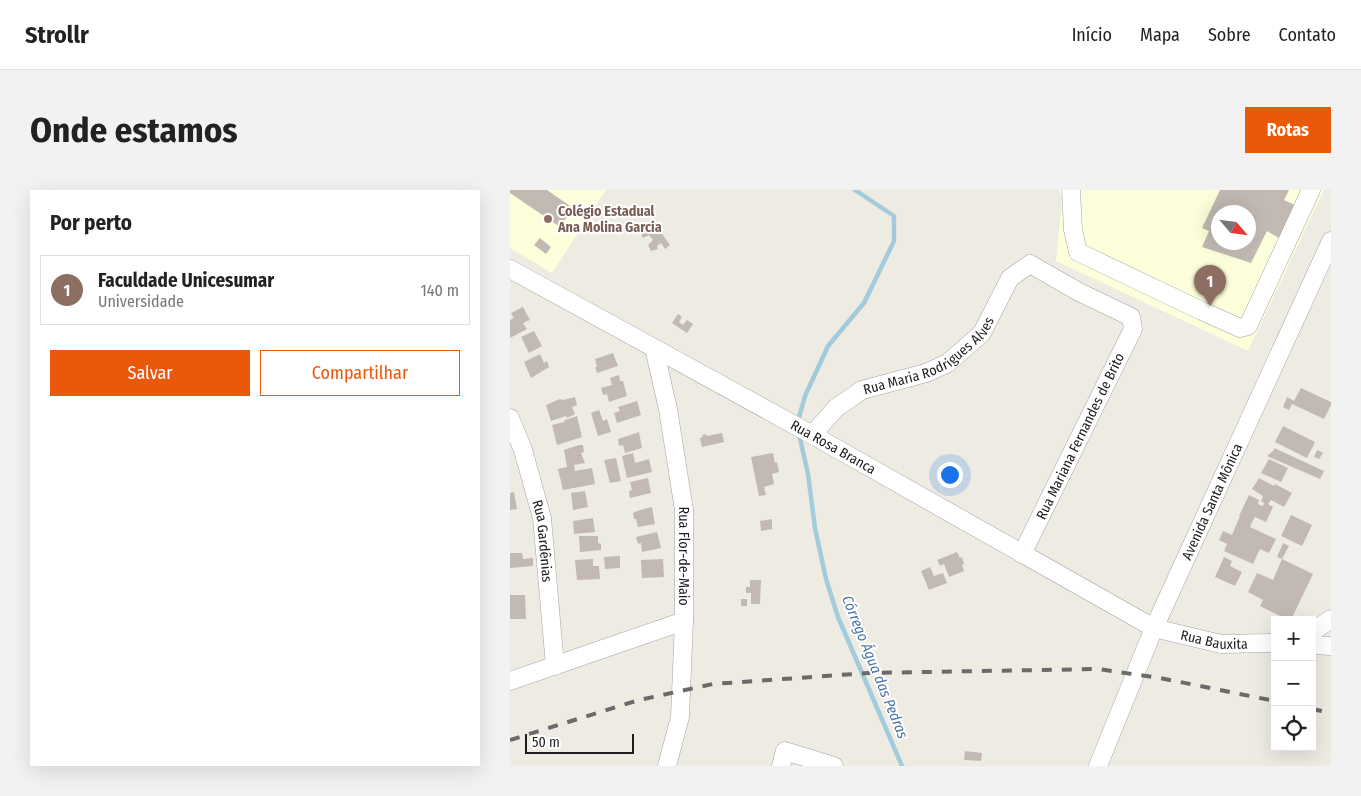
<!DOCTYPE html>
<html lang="pt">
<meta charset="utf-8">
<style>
body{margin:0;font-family:"Fira Sans Condensed",sans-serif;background:#f2f2f2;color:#222}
.controls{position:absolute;right:15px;bottom:15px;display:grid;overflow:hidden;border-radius:0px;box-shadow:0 5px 20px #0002}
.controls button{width:45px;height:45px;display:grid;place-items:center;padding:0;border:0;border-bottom:1px solid #e0e0e0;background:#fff;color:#222;font:25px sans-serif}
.compass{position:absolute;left:701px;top:15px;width:45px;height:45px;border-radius:50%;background:#fff;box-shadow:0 5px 20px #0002;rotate:118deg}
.scale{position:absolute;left:15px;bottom:12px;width:109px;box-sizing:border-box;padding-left:5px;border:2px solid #1c1c1c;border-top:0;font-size:14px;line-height:18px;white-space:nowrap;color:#1c1c1c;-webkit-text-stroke:4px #fff;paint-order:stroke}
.you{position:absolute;left:439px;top:284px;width:18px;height:18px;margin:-12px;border:4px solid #fff;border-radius:50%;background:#1a73e8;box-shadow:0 0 0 8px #1a73e833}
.badge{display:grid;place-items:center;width:32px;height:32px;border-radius:50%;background:#ea580c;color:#fff;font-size:16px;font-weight:700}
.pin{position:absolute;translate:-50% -41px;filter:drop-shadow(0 1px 2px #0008)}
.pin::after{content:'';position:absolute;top:26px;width:18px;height:15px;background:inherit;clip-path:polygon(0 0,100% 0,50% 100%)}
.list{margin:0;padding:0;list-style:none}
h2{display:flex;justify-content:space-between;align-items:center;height:65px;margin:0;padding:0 20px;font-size:21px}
h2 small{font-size:16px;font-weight:400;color:#767676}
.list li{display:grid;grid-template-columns:32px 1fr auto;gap:15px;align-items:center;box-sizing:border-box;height:70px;margin:0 10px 10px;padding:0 10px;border:1px solid #e0e0e0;border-radius:0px}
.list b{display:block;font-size:19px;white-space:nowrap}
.list p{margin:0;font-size:16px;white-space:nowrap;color:#767676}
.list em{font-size:16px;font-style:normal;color:#767676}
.actions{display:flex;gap:10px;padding:15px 20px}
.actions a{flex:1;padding:11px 0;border:1px solid #ea580c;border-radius:0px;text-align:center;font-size:18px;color:#ea580c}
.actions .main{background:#ea580c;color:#fff}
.icon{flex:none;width:28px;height:28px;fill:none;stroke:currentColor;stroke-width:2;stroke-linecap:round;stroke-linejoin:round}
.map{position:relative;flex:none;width:821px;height:576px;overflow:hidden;border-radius:0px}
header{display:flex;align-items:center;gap:30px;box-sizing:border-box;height:70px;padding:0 25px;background:#fff;border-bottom:1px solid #e0e0e0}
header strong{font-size:24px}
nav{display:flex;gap:28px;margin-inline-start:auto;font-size:18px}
.intro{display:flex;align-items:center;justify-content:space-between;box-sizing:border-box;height:120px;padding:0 30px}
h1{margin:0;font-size:35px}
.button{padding:12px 22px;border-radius:0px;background:#ea580c;color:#fff;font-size:18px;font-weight:700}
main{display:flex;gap:30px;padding:0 30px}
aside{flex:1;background:#fff;border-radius:0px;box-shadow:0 5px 20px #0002}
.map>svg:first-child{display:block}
.education{fill:#fcffda;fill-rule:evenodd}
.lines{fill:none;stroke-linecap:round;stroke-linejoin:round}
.stream{stroke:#a2cbdc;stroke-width:4.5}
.building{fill:#c2bab2;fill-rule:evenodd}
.minor-casing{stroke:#a3a3a3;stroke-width:19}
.minor{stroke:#fff;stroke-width:18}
.rail{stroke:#6a6a6a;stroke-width:4;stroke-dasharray:10 10;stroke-linecap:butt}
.education-dot{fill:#8d6e63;stroke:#fff;stroke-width:2}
.labels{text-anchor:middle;stroke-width:4;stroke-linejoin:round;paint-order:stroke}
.education-label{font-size:14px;font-weight:bold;fill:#785e54;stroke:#fff;text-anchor:start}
.street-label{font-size:14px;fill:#1c1c1c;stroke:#fff}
.water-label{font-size:15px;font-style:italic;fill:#4a74ab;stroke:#fff}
</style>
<header>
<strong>Strollr</strong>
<nav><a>Início</a><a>Mapa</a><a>Sobre</a><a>Contato</a></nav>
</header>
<div class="intro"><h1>Onde estamos</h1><a class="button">Rotas</a></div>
<main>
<aside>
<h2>Por perto<small></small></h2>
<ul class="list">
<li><span class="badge" style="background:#8d6e63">1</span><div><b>Faculdade Unicesumar</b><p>Universidade</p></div><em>140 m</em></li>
</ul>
<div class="actions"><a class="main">Salvar</a><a>Compartilhar</a></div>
</aside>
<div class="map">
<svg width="821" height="576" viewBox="0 0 821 576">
<rect width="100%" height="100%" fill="#eeebe2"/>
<path class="education" d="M0,0h96l-54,83 -42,-25z
M549,0h265l-76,161 -192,-90 6,-62zM708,22h30v30h-30z"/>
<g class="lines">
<path class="stream" d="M288,231l7,-25 23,-50 36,-43 30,-62v-25l-39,-26
M289,244l9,40 7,54 11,51 12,38 64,149"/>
</g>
<path class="building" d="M0,0h37l26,18 -13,19 -50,-34z
M710,0h69l-5,10 11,5 -16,33 -12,-7 -16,32 -49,-16 7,-16 -7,-3zM708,22h30v30h-30z
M142,30l18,25 -5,4 -4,-6 -4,3 1,3 -7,2 -3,-6 5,-5 -4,-5 -6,3 -2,-4 5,-3 -3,-5z
M30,48l11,9 -5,7 -12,-9z
M13,117l7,13 -7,3 4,6 -17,9v-18l4,-2 -3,-5z
M168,124l4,3 -3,5 4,3 4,-5 6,4 -6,9 -15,-10z
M24,141l8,15 -13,7 -8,-16z
M103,163l5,13 -21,7 -2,-6h2l-2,-8z
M30,164l4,9 3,-2 2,6 -18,11 -7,-16z
M109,185l1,6h3l4,15 -18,6 -2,-8 -4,1 -2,-7 11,-3 -2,-7z
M791,198l30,14v3l-7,14 -32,-15 -3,6 -6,-3 4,-10 7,4z
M65,207l2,8 -5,2 3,7 -8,4 -1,-2 -15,5 -5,-16 14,-6 3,1z
M127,211l4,14 -24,8 -3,-10 6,-2 -2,-4z
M89,220l4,11 4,-2 4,13 -13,4 -7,-23z
M67,226l5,21 -25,8 -5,-20 12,-3 1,-2z
M773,236l32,16 -8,16 -32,-16z
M129,242l3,16 -17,5 -2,-8 -4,1 -1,-7z
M212,243l2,9 -22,5 -2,-9 3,-1 -1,-2 4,-1 1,2z
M69,255h4l1,7 -3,1 4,10 -11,2 1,6 17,-3 3,16 -32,6 -5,-21 9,-2 -3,-17z
M764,258l50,23 -4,8 -53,-23 7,-6z
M807,260l6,3 -4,6 -5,-2z
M123,263l2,10 14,-4 3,13 -25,6 -5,-22z
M263,263l2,10 2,-1 2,10 -7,2 2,10 -10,3 2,8 -7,1 -8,-39z
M106,268l5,23 -11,2 -6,-23z
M759,269l19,9 -7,14 -20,-9z
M138,288l3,15 -21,5 -1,-7 3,-1 -2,-8z
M749,288l15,8 1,-2 17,9 -8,14 -13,-7 -3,4 5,3 -7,15 -11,-5 -3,5 -2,5 26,12 -7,14 -9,-4 -7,15 -29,-13 3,-7 -8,-4 4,-9 9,4 8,-19h-1l10,-21 10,5 -1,4 5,2 1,-3 -3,-2 2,-5 -11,-7z
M75,301l3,16 -15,3 -2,-17z
M4,302l3,17 -7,1v-17z
M142,317l3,17 -17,3 -2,-8h-2l-1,-6 4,-2z
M781,325l21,10 -10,21 -21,-10z
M83,328l2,14 -21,2 -1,-13z
M262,329v10l-11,2 -1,-10z
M147,342l4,16 -19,4 -1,-9 -3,1 -2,-7z
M69,346h19v7l3,1v6l-21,2z
M773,353l6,3 -7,13 -5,-2z
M447,362l3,6 2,-1 2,7 -2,1 2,6 -15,6 -5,-13 -4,2 -3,-6z
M0,363h12l1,6 10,-1v8l-23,2z
M110,366v12l-15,1 -1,-12z
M714,367l8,4 -2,5 12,6 -7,14 -20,-9z
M83,369v7h6l1,13 -23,1 -2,-20z
M153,369l1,18 -22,1 -1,-18z
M772,369l31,15 -22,46h-3l-28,-14 3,-6 -15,-8 9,-19 16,7z
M420,377l4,9 9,-3 4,10 -18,7 -8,-19z
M240,390h11l-1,24h-9v-11h-5v-6h4z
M0,405h15l1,24h-16z
M231,409h6v7h-6z
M455,561l17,2 -1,8 -17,-1z"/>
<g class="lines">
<g class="minor-casing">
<g id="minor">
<path d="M561,0l2,40 5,22 124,59 38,17 8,-2 63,-136"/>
<path id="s1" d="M0,79l299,164 345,195 67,16 54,-1"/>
<path id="s2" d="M144,158l14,61 16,101v111l-4,96 -13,49"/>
<path id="s3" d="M0,228l13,32 19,68 13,148"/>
<path id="s4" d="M302,245l24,-27 26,-18 64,-17 22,-10 34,-30 28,-55 20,-14 49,28 52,25 2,12 -111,225"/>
<path d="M802,442l19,-13"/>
<path d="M802,455l19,1"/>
<path d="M0,491l174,-60"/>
<path d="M271,576l4,-15 49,15"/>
<path id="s5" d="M588,576l56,-138 177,-387"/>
</g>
</g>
<use href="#minor" class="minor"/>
<path class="rail" d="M802,519l19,4
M0,550l129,-40 74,-16 155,-11 230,-4 62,9 115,23"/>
</g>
<circle class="education-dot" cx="38" cy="29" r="5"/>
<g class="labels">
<g class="education-label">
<text x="48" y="26">Colégio Estadual<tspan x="48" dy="16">Ana Molina Garcia</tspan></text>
</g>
<g class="street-label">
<text dy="5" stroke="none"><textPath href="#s4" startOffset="145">Rua Maria Rodrigues Alves</textPath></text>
<text transform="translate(570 246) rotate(-64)" y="5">Rua Mariana Fernandes de Brito</text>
<text dy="5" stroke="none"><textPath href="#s1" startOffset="369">Rua Rosa Branca</textPath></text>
<text dy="5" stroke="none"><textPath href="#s5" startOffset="288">Avenida Santa Mônica</textPath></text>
<text dy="5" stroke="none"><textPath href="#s3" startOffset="128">Rua Gardênias</textPath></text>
<text dy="5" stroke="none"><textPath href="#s2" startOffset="211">Rua Flor-de-Maio</textPath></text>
<text dy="5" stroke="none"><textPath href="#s1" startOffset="799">Rua Bauxita</textPath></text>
</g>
<g class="water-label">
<text transform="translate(365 477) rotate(68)" y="5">Córrego Água das Pedras</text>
</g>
</g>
</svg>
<div class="controls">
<button>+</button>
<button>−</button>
<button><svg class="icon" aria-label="locate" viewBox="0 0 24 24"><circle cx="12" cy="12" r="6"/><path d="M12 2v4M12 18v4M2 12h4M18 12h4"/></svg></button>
</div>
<svg class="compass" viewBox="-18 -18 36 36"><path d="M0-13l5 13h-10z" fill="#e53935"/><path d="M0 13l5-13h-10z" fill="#767676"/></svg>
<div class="scale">50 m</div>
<div class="you"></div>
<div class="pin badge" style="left:700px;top:116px;background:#8d6e63">1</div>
</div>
</main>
